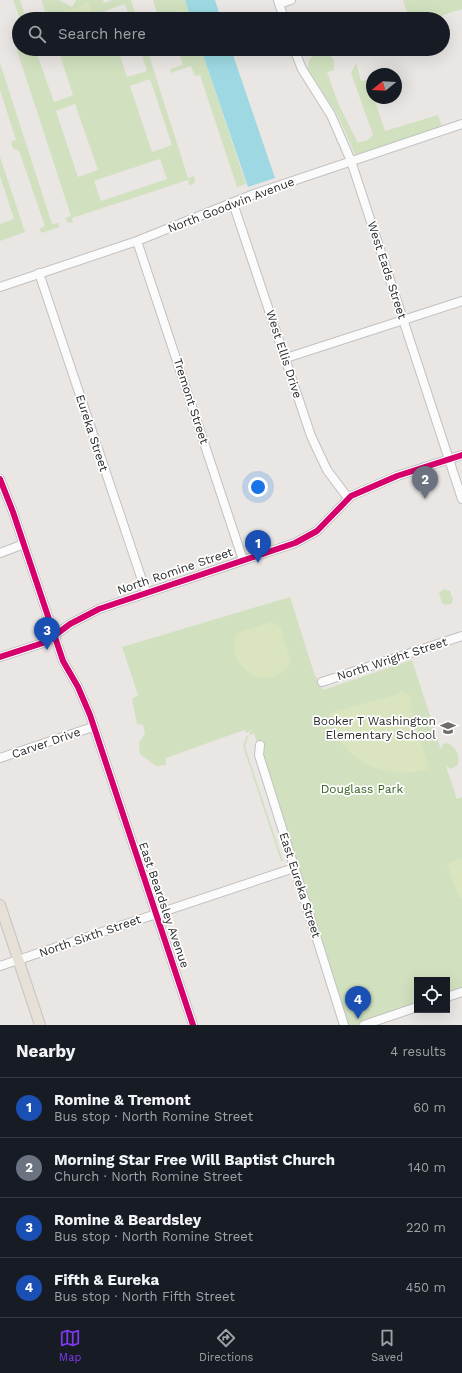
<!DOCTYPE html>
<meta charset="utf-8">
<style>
body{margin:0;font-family:"Work Sans",sans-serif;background:#242831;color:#f1f3f6}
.controls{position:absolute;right:12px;bottom:12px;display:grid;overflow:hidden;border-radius:0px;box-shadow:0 4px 16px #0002}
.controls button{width:36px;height:36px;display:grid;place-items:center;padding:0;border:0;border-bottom:1px solid #363941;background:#171b24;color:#f1f3f6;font:20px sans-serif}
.compass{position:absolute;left:366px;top:68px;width:36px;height:36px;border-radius:50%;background:#171b24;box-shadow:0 4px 16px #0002;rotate:252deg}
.you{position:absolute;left:258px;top:487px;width:14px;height:14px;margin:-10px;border:3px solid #fff;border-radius:50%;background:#1a73e8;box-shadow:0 0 0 6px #1a73e833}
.badge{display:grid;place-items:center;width:26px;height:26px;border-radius:50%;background:#7c3aed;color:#fff;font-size:13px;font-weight:700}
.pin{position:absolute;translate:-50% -33px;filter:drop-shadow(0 1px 2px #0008)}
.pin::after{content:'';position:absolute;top:21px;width:14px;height:12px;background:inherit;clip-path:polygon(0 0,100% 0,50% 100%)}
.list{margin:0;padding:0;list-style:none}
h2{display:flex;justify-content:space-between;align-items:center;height:52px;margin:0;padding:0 16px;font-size:17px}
h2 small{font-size:13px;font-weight:400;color:#9ea1a6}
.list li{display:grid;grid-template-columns:26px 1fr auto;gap:12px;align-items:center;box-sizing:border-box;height:60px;padding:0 16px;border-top:1px solid #363941}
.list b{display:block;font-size:15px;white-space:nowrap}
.list p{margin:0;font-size:13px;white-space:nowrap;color:#9ea1a6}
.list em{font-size:13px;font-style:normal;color:#9ea1a6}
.icon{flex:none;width:22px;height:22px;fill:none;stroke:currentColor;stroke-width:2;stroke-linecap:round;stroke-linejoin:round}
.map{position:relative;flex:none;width:462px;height:1025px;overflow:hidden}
.search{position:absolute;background:#171b24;box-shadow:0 4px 16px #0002;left:12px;right:12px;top:12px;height:44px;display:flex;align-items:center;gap:10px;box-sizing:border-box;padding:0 14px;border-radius:22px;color:#9ea1a6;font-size:15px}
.sheet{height:292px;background:#171b24}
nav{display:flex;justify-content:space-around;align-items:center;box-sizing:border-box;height:56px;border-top:1px solid #363941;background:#171b24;font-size:11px;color:#9ea1a6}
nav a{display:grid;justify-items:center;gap:2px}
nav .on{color:#7c3aed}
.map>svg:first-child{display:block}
.green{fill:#d1e1bf;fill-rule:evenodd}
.pitch{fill:#dae4be}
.water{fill:#9ed9e3}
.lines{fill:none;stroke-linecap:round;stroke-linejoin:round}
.minor-casing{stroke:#c2c1c1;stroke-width:10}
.major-casing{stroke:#c5c4c2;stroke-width:12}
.minor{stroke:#fcfbfb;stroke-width:8}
.major{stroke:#e6e0d6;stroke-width:10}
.cycleway-casing{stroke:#fff;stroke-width:8}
.cycleway{stroke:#d6006c;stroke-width:6}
.labels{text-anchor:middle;stroke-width:3.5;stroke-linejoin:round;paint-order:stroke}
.street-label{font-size:12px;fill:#2c2c2c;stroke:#fff}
.poi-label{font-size:12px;fill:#2c2c2c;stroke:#fff;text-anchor:end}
.park-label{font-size:12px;fill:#376322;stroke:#fff}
</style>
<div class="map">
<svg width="462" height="1025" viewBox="0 0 462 1025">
<rect width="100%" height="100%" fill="#e9e6e3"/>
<path class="green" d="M13,0h7l6,19h-6z
M41,0h18l13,7 4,-7h27l1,3 8,-3h19l6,19h-7l-5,-15 -20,7 2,8h-14l-5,-15 -28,9 1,6h-13z
M153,0h32l6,19h-9l-2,-8 -10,4 1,4h-12z
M403,0h59v9l-31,10h-22z
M19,36v13h16l19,53 19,-7 -15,-46h60l9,28 20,-6 -7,-22h7l41,129 6,-2 1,6 -5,4 -2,-6 -116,38 1,5 -6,-1 -2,-4 6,-2 -56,-172zM150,79l22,66 -20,7 -22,-66zM75,104l23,66 -20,7 -22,-66zM160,159l7,20 -66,22 -7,-20z
M169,49h32l45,135 -9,3 -37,-112 -5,1 -4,-10 -18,6v4l-3,-7 13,-4 -4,-13 -9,1z
M319,52h8l7,8v10l-7,2 11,31 20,40 10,-3 5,-5 -22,-62 5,-10 5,18 7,-1 4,18h2l11,33 53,-16 4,12 -79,26 -8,1 -17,-38 -30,-47c-1,-9 4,-13 11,-17z
M0,63l52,161 7,-1v4l-17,6 -3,-4 6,-3 -26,-75 -6,-3 -2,-6 5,-2 -16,-50z
M0,157l25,75 -25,9v-17l14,-5 -14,-43z
M443,589l7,2 3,9 -2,4 -6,1 -3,-2 -3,-10z
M290,597l24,76 9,17 89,-30 29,90 2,-6 5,-1c9,5 13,14 9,23l-6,3 -5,-3 11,33 5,-2v192l-15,5v-14h-30v24l-60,21h-10l-93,-292 -4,2 -1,-2 3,-4 -5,4 -3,-3 -78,28v7l-10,1 -16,-12 -1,-12 6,-8 -2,-9 -6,-1 -5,-25 6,-4 -16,-48z
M247,735l1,2 -3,10 38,114h-2l-38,-115z"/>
<path class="pitch" d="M88,4l5,15h-32l-2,-6z
M271,622l9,4 11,37c-29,37 -69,-3 -53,-30z
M402,691l9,5v9l18,63c-44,16 -91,-9 -100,-55l66,-18z
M462,858v40h-3l-12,-34z"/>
<path class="water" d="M185,0h30l6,19h-30z
M201,49h30l44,129 -27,9z"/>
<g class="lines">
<g class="minor-casing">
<path id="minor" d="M278,0l6,19
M279,4l12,-4
M294,49l8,20 29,46 20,46 111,338
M233,203l78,233 16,34 21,28
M137,241l106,319
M39,273l107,319
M0,287l137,-46 117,-47 208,-70
M286,358l176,-57
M0,479l13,33 50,149 15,26 12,28 103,310
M0,553l24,-9
M0,657l46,-15 24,-18 29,-15 196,-66 22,-12 34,-35 46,-20 65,-21
M322,682l140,-46
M260,745l-1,10 85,270
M0,758l93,-31
M0,966l294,-98
M447,997l15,-5
M364,1025l53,-18"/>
</g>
<g class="major-casing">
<path id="major" d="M0,905l40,120"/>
</g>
<use href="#minor" class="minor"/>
<use href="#major" class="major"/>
<g class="cycleway-casing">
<path id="cycleway" d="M0,479l13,33 50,149 15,26 12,28 103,310
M0,657l46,-15 24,-18 29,-15 196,-66 22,-12 34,-35 46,-20 65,-21"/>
</g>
<use href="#cycleway" class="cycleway"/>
</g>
<defs>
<g id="school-bare" transform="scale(1.2)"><path d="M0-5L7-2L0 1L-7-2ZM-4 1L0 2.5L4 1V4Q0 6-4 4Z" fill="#6e6d6c" stroke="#fff" stroke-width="2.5" paint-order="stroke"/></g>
</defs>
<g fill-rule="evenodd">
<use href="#school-bare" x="448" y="728"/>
</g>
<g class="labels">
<g class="street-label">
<text transform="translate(231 205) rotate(-21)" y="4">North Goodwin Avenue</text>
<text transform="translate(387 270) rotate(72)" y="4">West Eads Street</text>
<text transform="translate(284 354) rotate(72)" y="4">West Ellis Drive</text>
<text transform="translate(191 401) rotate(72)" y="4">Tremont Street</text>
<text transform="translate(92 433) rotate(72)" y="4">Eureka Street</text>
<text transform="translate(175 571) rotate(-19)" y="4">North Romine Street</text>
<text transform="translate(392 659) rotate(-18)" y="4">North Wright Street</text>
<text transform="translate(46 743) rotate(-19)" y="4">Carver Drive</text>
<text transform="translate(300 885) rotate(72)" y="4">East Eureka Street</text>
<text transform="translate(164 905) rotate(71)" y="4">East Beardsley Avenue</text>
<text transform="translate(90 936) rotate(-19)" y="4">North Sixth Street</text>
</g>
<g class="poi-label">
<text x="436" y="725">Booker T Washington<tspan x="436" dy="14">Elementary School</tspan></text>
</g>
<g class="park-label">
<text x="362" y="793">Douglass Park</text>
</g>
</g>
</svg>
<div class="controls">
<button><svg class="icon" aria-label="locate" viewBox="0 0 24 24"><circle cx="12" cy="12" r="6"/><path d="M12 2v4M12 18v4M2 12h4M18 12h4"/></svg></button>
</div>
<svg class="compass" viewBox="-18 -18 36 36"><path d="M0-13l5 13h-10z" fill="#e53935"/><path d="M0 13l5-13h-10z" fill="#9ea1a6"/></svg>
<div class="you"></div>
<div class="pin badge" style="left:258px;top:563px;background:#1a4fb4">1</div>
<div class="pin badge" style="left:425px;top:499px;background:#6b7280">2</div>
<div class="pin badge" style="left:47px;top:650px;background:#1a4fb4">3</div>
<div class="pin badge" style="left:358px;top:1019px;background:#1a4fb4">4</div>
<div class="search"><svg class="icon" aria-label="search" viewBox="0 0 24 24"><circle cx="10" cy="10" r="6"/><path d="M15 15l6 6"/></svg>Search here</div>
</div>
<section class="sheet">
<h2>Nearby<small>4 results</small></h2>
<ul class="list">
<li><span class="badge" style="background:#1a4fb4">1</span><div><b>Romine &amp; Tremont</b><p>Bus stop · North Romine Street</p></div><em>60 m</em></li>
<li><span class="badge" style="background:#6b7280">2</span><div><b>Morning Star Free Will Baptist Church</b><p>Church · North Romine Street</p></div><em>140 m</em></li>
<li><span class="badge" style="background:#1a4fb4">3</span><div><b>Romine &amp; Beardsley</b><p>Bus stop · North Romine Street</p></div><em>220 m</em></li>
<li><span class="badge" style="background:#1a4fb4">4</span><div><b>Fifth &amp; Eureka</b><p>Bus stop · North Fifth Street</p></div><em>450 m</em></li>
</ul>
</section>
<nav>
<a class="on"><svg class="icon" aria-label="map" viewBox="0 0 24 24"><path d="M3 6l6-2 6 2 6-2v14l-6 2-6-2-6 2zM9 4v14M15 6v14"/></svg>Map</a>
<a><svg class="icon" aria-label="directions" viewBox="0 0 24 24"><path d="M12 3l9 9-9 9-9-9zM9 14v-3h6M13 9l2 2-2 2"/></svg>Directions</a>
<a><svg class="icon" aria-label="saved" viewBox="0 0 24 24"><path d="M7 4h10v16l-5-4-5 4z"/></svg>Saved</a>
</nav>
